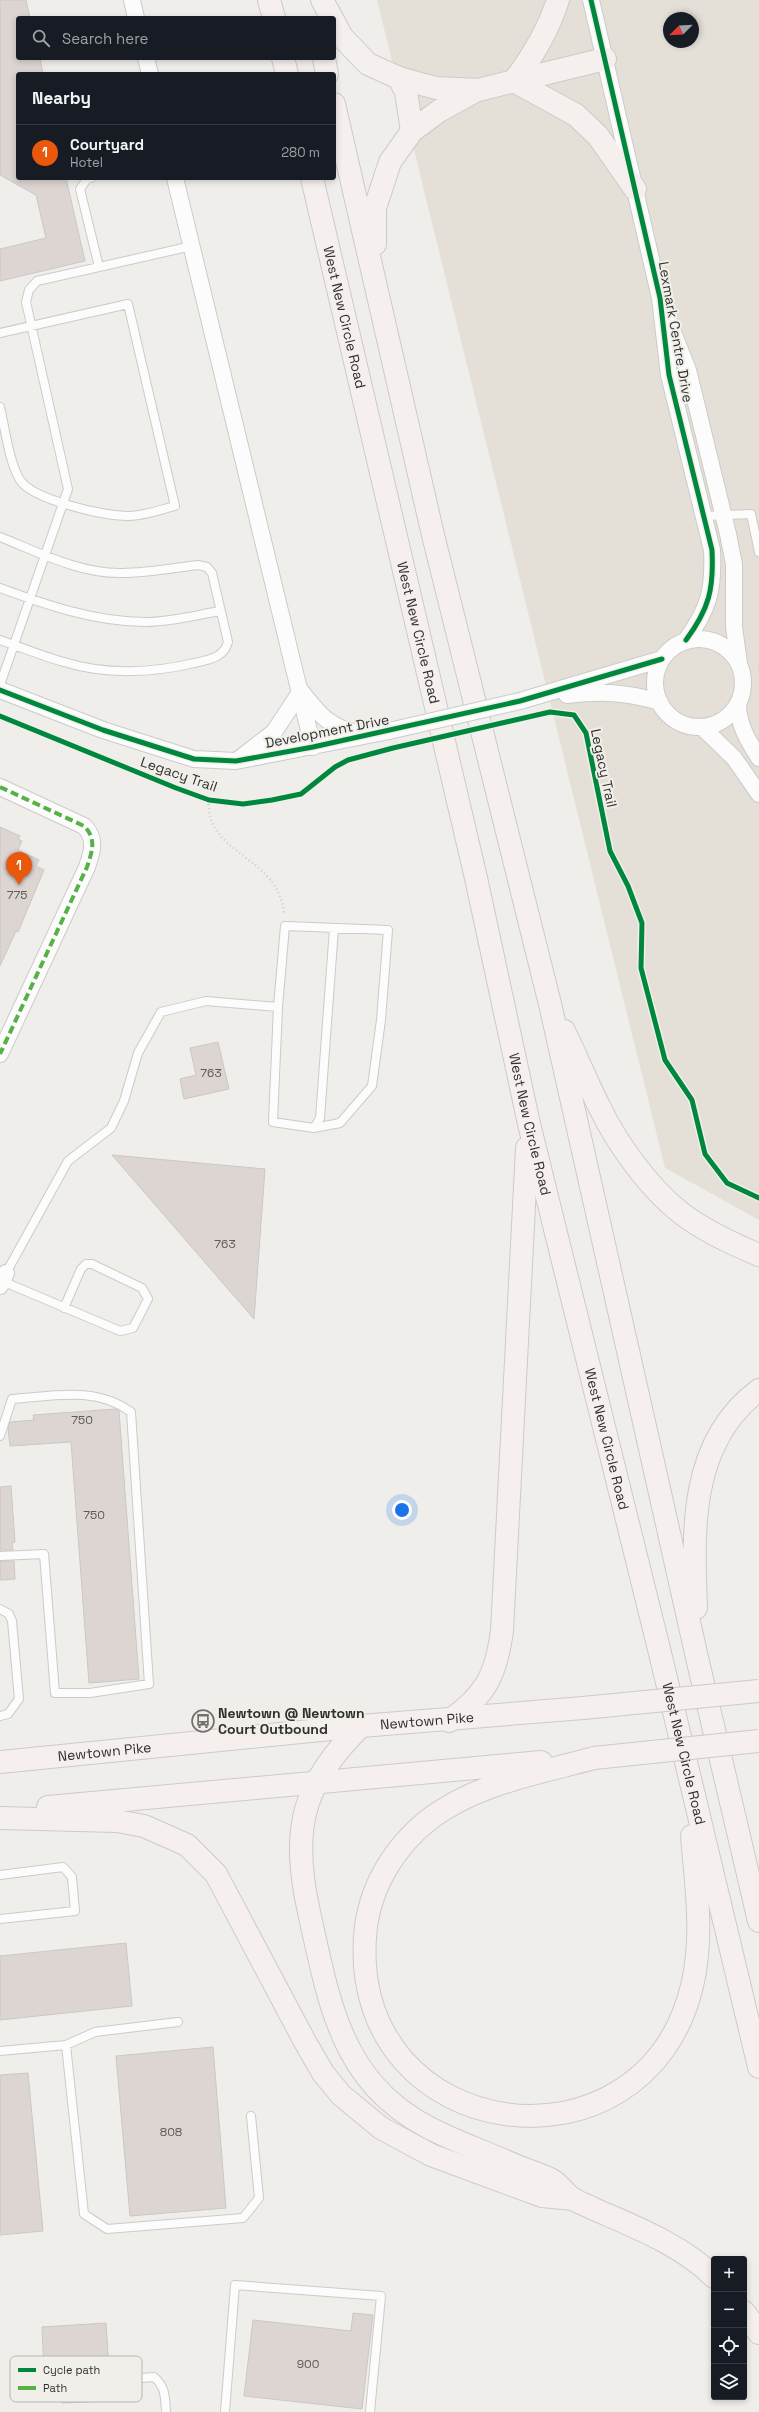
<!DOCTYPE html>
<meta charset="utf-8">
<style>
body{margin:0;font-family:"Space Grotesk",sans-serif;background:#242831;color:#f1f3f6}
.controls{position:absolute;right:12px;bottom:12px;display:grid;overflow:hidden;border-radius:4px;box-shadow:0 2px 6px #0003}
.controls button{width:36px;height:36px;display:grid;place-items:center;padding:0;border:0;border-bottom:1px solid #363941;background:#171b24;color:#f1f3f6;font:20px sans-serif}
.compass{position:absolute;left:663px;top:12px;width:36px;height:36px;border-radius:50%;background:#171b24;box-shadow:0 2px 6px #0003;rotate:246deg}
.you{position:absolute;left:402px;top:1510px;width:14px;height:14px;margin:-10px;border:3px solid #fff;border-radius:50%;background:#1a73e8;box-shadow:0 0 0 6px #1a73e833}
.badge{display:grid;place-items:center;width:26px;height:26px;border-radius:50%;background:#ea580c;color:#fff;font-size:13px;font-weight:700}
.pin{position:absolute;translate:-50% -33px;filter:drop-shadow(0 1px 2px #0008)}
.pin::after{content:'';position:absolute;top:21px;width:14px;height:12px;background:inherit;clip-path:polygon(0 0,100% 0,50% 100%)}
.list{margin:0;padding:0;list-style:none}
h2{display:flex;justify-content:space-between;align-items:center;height:52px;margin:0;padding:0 16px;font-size:17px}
h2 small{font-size:13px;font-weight:400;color:#9ea1a6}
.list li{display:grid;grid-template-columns:26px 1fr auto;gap:12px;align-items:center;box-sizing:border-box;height:56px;padding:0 16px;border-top:1px solid #363941}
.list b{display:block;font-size:15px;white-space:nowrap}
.list p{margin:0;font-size:13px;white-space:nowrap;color:#9ea1a6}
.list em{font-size:13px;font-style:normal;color:#9ea1a6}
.icon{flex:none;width:22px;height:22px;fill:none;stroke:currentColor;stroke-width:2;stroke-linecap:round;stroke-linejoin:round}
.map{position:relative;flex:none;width:759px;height:2412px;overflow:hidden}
.search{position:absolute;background:#171b24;box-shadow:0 2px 6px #0003;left:16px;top:16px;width:320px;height:44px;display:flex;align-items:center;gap:10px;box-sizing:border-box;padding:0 14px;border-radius:4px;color:#9ea1a6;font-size:15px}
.panel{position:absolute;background:#171b24;box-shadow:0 2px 6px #0003;left:16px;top:72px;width:320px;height:108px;border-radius:4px}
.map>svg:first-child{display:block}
.built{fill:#e4e0d8;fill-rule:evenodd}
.building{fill:#dcd5d2;stroke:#cac8c7}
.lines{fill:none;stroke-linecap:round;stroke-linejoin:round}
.lane-casing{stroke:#cccbc8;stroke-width:10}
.street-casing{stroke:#cccbc8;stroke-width:18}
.highway-casing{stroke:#cccbca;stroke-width:24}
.path{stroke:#cdcdcc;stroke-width:2.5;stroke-dasharray:1 3;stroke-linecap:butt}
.lane{stroke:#fdfcfc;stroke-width:8}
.street{stroke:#fdfcfc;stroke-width:16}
.highway{stroke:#f5efee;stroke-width:22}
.street-bridge-casing{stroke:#cccbc8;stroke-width:18;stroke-linecap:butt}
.highway-bridge-casing{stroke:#cccbca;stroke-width:24;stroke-linecap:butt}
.street-bridge{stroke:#fdfcfc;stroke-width:16}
.highway-bridge{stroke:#f5efee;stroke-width:22}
.quiet{stroke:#56b246;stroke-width:4;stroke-dasharray:8 4;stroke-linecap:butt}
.cycleway-casing{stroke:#f1efe9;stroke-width:8}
.cycleway{stroke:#00873e;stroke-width:5}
.labels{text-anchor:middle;stroke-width:4;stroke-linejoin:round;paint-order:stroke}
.number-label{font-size:12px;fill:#5e5b59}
.street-label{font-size:14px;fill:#31302e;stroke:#f1efe9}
.poi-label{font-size:14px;font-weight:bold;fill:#31302e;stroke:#f1efe9;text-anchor:start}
.key{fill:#f1efe9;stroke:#b7b6b1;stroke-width:1}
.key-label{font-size:11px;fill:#31302e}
</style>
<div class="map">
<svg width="759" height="2412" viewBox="0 0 759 2412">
<rect width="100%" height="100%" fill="#efeeeb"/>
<path class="built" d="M377,0h382v1220l-94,-52zM669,18h24v24h-24z"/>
<path class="building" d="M0,0h26l4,18h-12v40h22l3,16h-25v104h48l19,83 -85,20v-32l46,-11 -10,-43 -36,-20z
M0,827l20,9 -2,3 4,2 -4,9 21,10 -3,6 8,4 -26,62 -2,-1 -16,35z
M218,1042l11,47 -45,10 -4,-20 16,-4 -6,-27z
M112,1155l153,14 -11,150z
M116,1409l3,2 20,268 -50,4 -18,-241 -61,4 -2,-18 2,-6 24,-2 -1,-5z
M11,1486l4,56 -3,1 1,7h-13v-63z
M0,1561h14l1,18 -15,1z
M126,1943l6,63 -132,14v-64z
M213,2047l13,161 -96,8 -14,-160z
M28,2073l15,158 -43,4v-160z
M353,2313l20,2 -11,94 -118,-13 9,-76 98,11z
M106,2323l5,78 -49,2v-9l-17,1 -3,-68z"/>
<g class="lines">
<g class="lane-casing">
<path id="lane" d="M91,178l-4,1 -7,10 19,78
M0,333l128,-29 47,202c-15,4 -32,10 -47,10 -24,0 -95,-16 -108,-36 -11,-18 -15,-52 -20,-73
M705,516l46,-2 8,38
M0,537c38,15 80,37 122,36 25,0 51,-5 76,-8l9,2 5,6 16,69c-4,16 -20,18 -34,21 -41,10 -89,12 -130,-1 -22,-6 -43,-15 -64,-22
M0,588c46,17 96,34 145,34 26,0 51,-7 75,-11
M0,685l68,-196 -42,-187 3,-12 8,-9 155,-35
M285,926l103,4 -7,90 -9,66 -32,37 -26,5 -41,-6 5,-115z
M314,1128l6,-10 14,-190
M6,1273l62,-112 43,-33 13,-27 14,-48 23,-41 45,-11 72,6
M2,1281l118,50 13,-3 15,-29 -6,-11 -50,-24h-6l-5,5 -17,39
M0,1436l12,-37c41,-3 84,-13 119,13l18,272 -59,9h-35l-11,-139 -44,2
M0,1609l9,5 3,7 7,78 -11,15 -8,2
M0,1875l63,-8 9,10 3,34 -75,8
M66,2045l18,169 23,15 136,-11 16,-20 -8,-82
M0,2051l66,-6 29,-13 83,-10
M127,2379l27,-2c12,10 11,21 12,35
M225,2412l10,-127 146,11 -11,116"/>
</g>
<g class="street-casing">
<path id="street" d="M132,0l4,18
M591,0l69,298 9,77 43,175c2,39 -3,59 -26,90
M146,58l4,16
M175,178l138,569
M668,320l20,50 40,164 6,30v63l5,36
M655 683a44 44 0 1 1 88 0a44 44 0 1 1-88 0Z
M0,690l103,40 91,29 42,2 153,-30
M567,695c35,-4 58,-3 93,7
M520,701l142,-42
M738,704c0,20 10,37 21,54
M702,727l32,31 25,36
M239,759l35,-27 27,-41c16,21 33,43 63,41
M0,787l84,39c13,13 8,26 3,41l-87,187
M0,1286l6,-13"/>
</g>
<g class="highway-casing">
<g id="highway">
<path d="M269,0l5,18"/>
<path d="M322,0l10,18"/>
<path d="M558,0c-10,31 -25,56 -44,81l62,34 22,21 37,53"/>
<path d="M334,22l8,15 26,27 31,14 37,10 42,2 127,-31"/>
<path d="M283,58l4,16"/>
<path d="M324,58l3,16"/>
<path d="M399,78l7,14 6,39"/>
<path d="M334,104l99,431 117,469 148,658 61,259"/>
<path id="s1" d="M312,178l164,700 53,246 130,525 100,418"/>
<path d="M375,244v-36l15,-46 22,-31 27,-20 38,-21"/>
<path d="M564,1031c13,26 23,52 36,77 17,36 50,81 81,105 23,18 52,31 78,42"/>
<path d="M696,1608c-3,-78 -7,-166 63,-218"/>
<path d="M449,1721c37,-26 47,-46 53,-90l25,-483"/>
<path d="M361,1726c-60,58 -70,105 -52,186 22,100 34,179 137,224 24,11 49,20 73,31 11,4 23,8 33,13 8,5 13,14 21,19 6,4 14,6 21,10 41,18 88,36 120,68"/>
<path d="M594,1758c-54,15 -116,25 -163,60 -38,29 -63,72 -66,119 -14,208 279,248 327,49 12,-50 4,-100 0,-150"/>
<path id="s2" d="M0,1762l361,-36 222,-18"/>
<path d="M48,1807l493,-45"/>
<path d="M0,1818l117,3 27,5 43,19 29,29 88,166 19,33 18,22 40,33 50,27 111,41 31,3"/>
<path d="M744,2312l15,21"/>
</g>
</g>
<path class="path" d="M759,666v5
M658,719l30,17
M209,800c-5,54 70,56 75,113"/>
<use href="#lane" class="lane"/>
<use href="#street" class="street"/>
<use href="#highway" class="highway"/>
<g class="street-bridge-casing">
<path id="street-bridge" d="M389,731l131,-30"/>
</g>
<g class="highway-bridge-casing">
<path id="highway-bridge" d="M583,1708l176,-17
M594,1758l165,-17"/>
</g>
<use href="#street-bridge" class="street-bridge"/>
<use href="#highway-bridge" class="highway-bridge"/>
<path class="quiet" d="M0,787l84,39c13,13 8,26 3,41l-87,187"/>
<g class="cycleway-casing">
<path id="cycleway" d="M591,0l69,298 9,77 43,175c2,39 -3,59 -26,90
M0,690l103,40 91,29 42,2 77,-14 207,-46 142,-42
M0,716l176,72 33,12 34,4 29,-4 29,-6 34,-27 13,-7 45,-12 157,-36 24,3 12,18 24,118 18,35 14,37 -1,45 24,92 27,40 13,54 22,29 32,15"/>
</g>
<use href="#cycleway" class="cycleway"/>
</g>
<defs>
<g id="bus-ring" transform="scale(1.15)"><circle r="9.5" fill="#f1efe9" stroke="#747270" stroke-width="1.5"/><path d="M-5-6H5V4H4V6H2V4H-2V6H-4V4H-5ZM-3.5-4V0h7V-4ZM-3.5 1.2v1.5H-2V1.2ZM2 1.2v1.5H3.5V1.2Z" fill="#747270"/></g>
</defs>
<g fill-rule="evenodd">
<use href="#bus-ring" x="203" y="1721"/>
</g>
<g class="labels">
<g class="number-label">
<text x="17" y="899">775</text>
<text x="211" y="1077">763</text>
<text x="225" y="1248">763</text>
<text x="82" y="1424">750</text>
<text x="94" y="1519">750</text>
<text x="171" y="2136">808</text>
<text x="308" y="2368">900</text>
</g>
<g class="street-label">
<text dy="5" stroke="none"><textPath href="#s1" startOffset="143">West New Circle Road</textPath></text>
<text transform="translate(676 332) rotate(80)" y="5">Lexmark Centre Drive</text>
<text dy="5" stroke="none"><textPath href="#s1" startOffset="467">West New Circle Road</textPath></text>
<text transform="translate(327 731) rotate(-11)" y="5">Development Drive</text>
<text transform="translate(604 768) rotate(78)" y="5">Legacy Trail</text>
<text transform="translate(179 774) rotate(19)" y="5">Legacy Trail</text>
<text dy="5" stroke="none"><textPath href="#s1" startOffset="971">West New Circle Road</textPath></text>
<text dy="5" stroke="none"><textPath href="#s1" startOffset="1295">West New Circle Road</textPath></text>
<text dy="5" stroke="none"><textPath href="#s2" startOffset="429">Newtown Pike</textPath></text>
<text dy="5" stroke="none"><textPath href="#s2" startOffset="105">Newtown Pike</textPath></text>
<text dy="5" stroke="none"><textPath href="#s1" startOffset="1619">West New Circle Road</textPath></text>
</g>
<g class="poi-label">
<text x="218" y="1718">Newtown @ Newtown<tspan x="218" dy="16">Court Outbound</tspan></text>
</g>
</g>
<rect x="10" y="2356" width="132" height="46" rx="6" class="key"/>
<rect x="18" y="2368" width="18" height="4" fill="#00873e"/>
<rect x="18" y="2386" width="18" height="4" fill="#56b246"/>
<g class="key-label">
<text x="43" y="2374">Cycle path</text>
<text x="43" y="2392">Path</text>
</g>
</svg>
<div class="controls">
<button>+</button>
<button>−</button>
<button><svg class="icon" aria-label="locate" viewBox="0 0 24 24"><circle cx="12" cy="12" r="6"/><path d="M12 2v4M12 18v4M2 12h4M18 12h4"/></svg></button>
<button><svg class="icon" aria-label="layers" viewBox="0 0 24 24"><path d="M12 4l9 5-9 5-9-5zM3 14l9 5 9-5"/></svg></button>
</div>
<svg class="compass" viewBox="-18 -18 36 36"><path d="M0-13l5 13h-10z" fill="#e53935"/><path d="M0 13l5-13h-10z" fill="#9ea1a6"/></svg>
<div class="you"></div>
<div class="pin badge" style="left:19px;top:885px">1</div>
<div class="search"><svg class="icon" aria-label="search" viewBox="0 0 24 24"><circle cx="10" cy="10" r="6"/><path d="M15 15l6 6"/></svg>Search here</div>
<section class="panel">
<h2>Nearby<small></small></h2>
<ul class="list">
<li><span class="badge">1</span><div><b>Courtyard</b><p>Hotel</p></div><em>280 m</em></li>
</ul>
</section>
</div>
